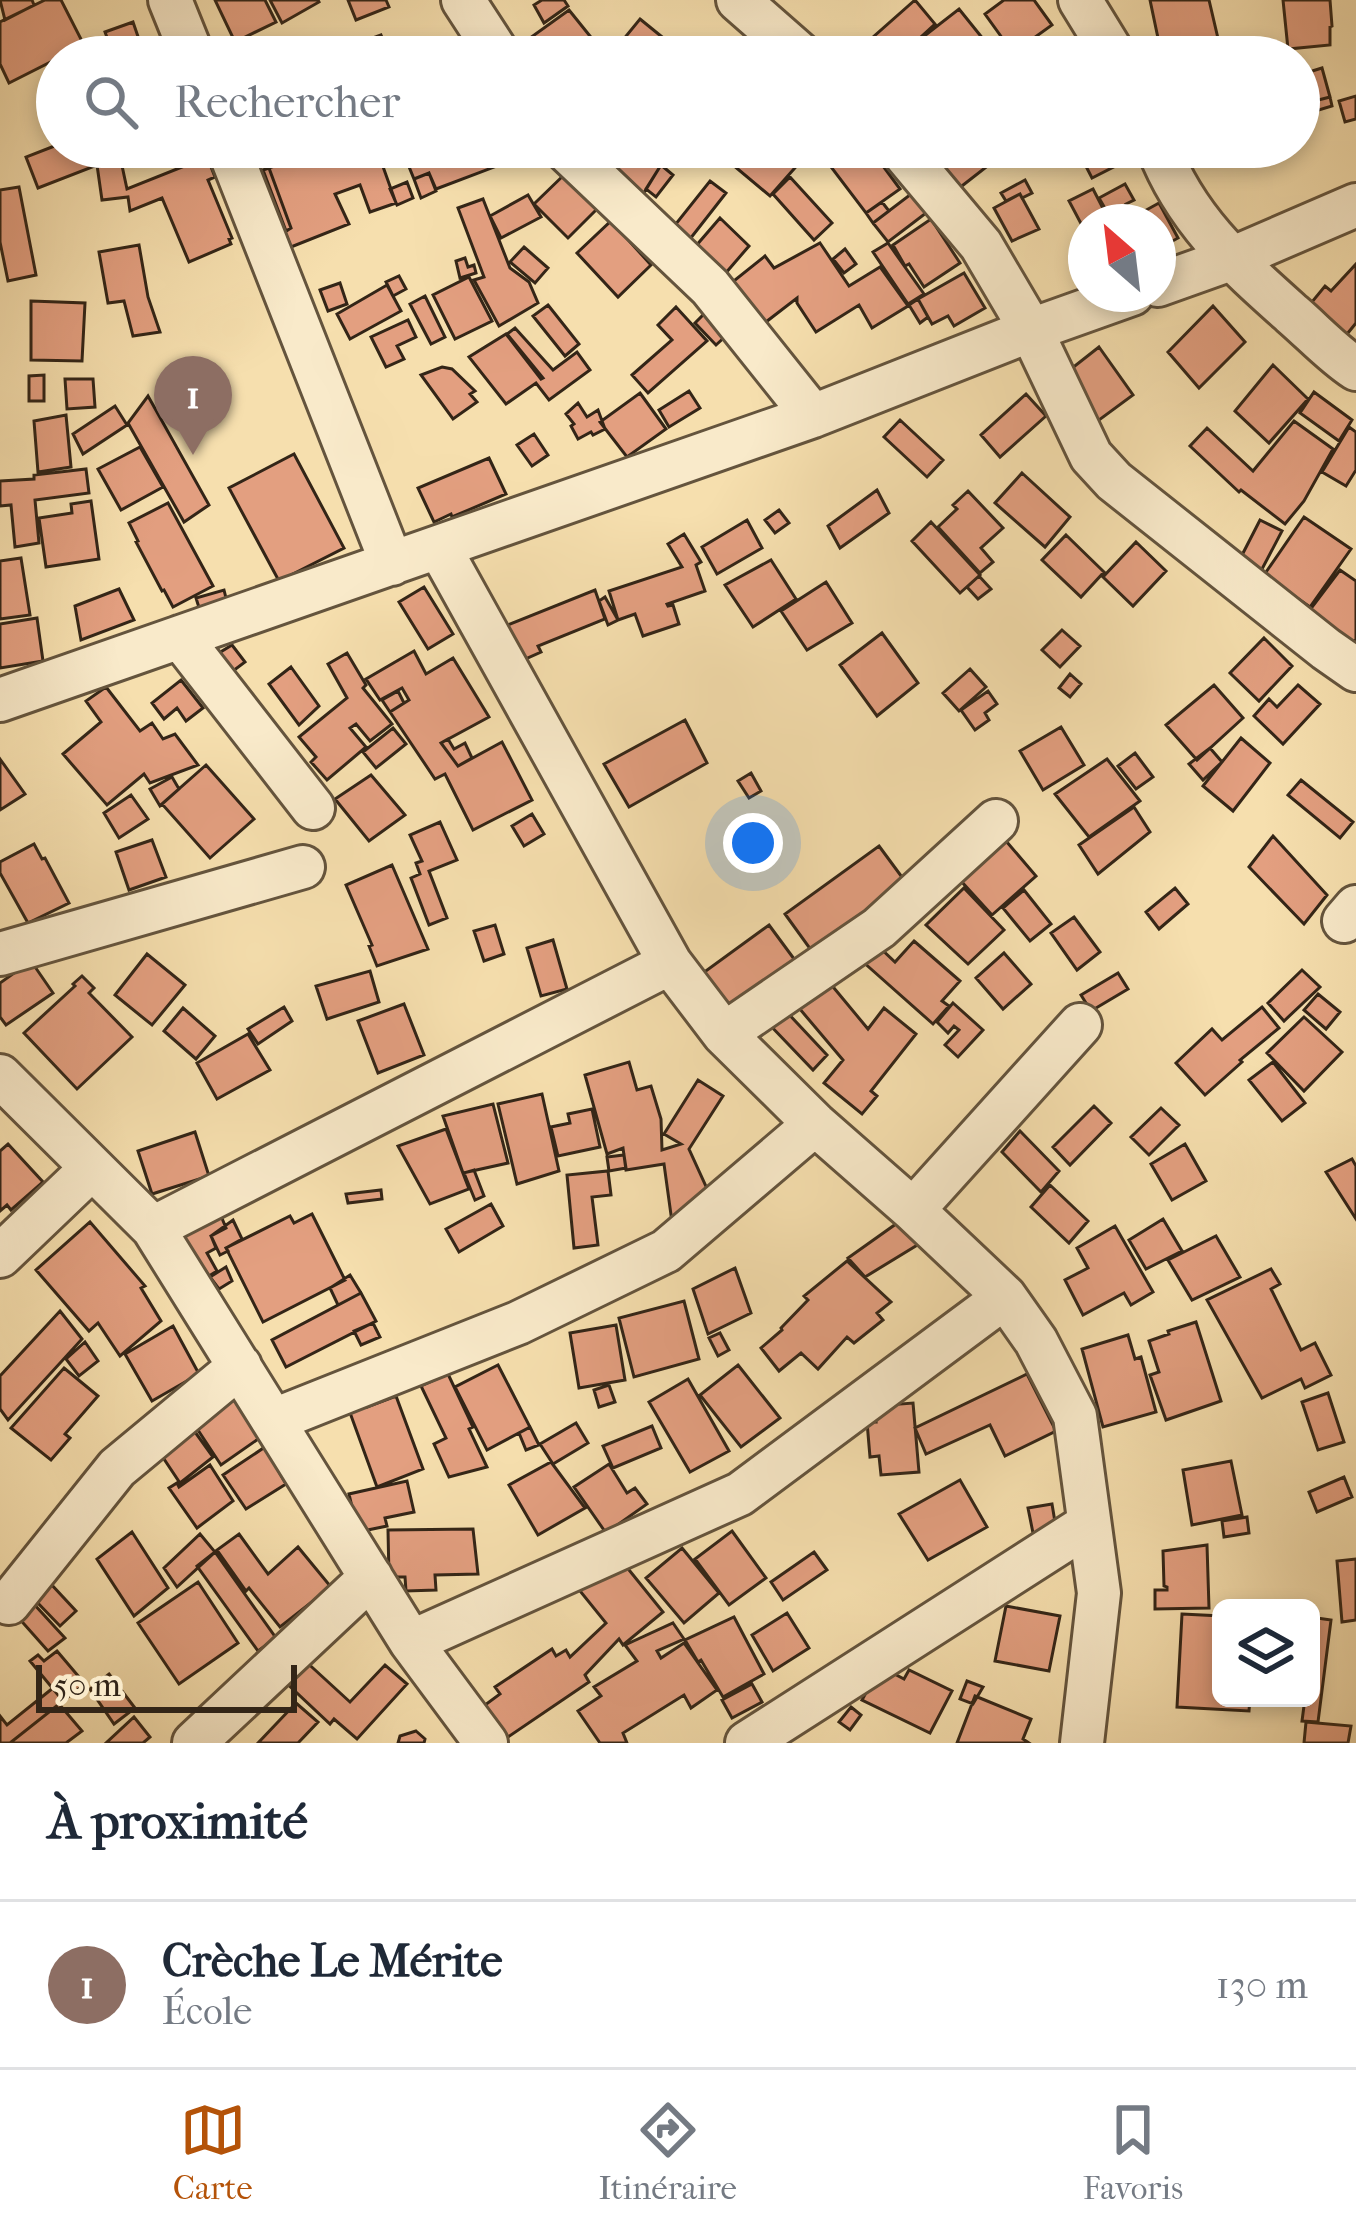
<!DOCTYPE html>
<html lang="fr">
<meta charset="utf-8">
<style>
body{margin:0;font-family:"IM FELL French Canon",serif;background:#f2f2f3;color:#1f2937}
.controls{position:absolute;right:36px;bottom:36px;display:grid;overflow:hidden;border-radius:18px;box-shadow:0 6px 18px #0003}
.controls button{width:108px;height:108px;display:grid;place-items:center;padding:0;border:0;border-bottom:3px solid #e0e1e3;background:#fff;color:#1f2937;font:60px sans-serif}
.compass{position:absolute;left:1068px;top:204px;width:108px;height:108px;border-radius:50%;background:#fff;box-shadow:0 6px 18px #0003;rotate:332deg}
.scale{position:absolute;left:36px;bottom:30px;width:261px;box-sizing:border-box;padding-left:12px;border:6px solid #332517;border-top:0;font-size:33px;line-height:42px;white-space:nowrap;color:#332517;-webkit-text-stroke:9px #f9eaca;paint-order:stroke}
.you{position:absolute;left:753px;top:843px;width:42px;height:42px;margin:-30px;border:9px solid #fff;border-radius:50%;background:#1a73e8;box-shadow:0 0 0 18px #1a73e833}
.badge{display:grid;place-items:center;width:78px;height:78px;border-radius:50%;background:#b45309;color:#fff;font-size:39px;font-weight:700}
.pin{position:absolute;translate:-50% -99px;filter:drop-shadow(0 3px 6px #0008)}
.pin::after{content:'';position:absolute;top:63px;width:42px;height:36px;background:inherit;clip-path:polygon(0 0,100% 0,50% 100%)}
.list{margin:0;padding:0;list-style:none}
h2{display:flex;justify-content:space-between;align-items:center;height:156px;margin:0;padding:0 48px;font-size:51px}
h2 small{font-size:39px;font-weight:400;color:#747a83}
.list li{display:grid;grid-template-columns:78px 1fr auto;gap:36px;align-items:center;box-sizing:border-box;height:168px;padding:0 48px;border-top:3px solid #e0e1e3}
.list b{display:block;font-size:45px;white-space:nowrap}
.list p{margin:0;font-size:39px;white-space:nowrap;color:#747a83}
.list em{font-size:39px;font-style:normal;color:#747a83}
.icon{flex:none;width:66px;height:66px;fill:none;stroke:currentColor;stroke-width:2;stroke-linecap:round;stroke-linejoin:round}
.map{position:relative;flex:none;width:1356px;height:1743px;overflow:hidden}
.search{position:absolute;background:#fff;box-shadow:0 6px 18px #0003;left:36px;right:36px;top:36px;height:132px;display:flex;align-items:center;gap:30px;box-sizing:border-box;padding:0 42px;border-radius:66px;color:#747a83;font-size:45px}
.sheet{height:324px;background:#fff}
nav{display:flex;justify-content:space-around;align-items:center;box-sizing:border-box;height:168px;border-top:3px solid #e0e1e3;background:#fff;font-size:33px;color:#747a83}
nav a{display:grid;justify-items:center;gap:6px}
nav .on{color:#b45309}
.map>svg:first-child{display:block}
.building{fill:#e39f80;stroke:#332517;stroke-width:3}
.lines{fill:none;stroke-linecap:round;stroke-linejoin:round}
.street-casing{stroke:#64543d;stroke-width:48}
.street{stroke:#f9eaca;stroke-width:42}
</style>
<div class="map">
<svg width="1356" height="1743" viewBox="0 0 1356 1743">
<rect width="100%" height="100%" fill="#f6dfae"/>
<filter id="stains"><feTurbulence type="fractalNoise" baseFrequency=".00167" numOctaves="4"/><feColorMatrix values="0 0 0 0 .2 0 0 0 0 .09 0 0 0 0 .02 0 0 0 .5 -.17"/></filter>
<radialGradient id="worn" r=".72"><stop offset=".6" stop-color="#630" stop-opacity="0"/><stop offset="1" stop-color="#630" stop-opacity=".3"/></radialGradient>
<path class="building" d="M0,0h32l2,5 -29,15z
M45,0h16l23,45 -75,38 -9,-19v-42z
M215,0h50l11,22 -41,20z
M270,0h48l1,2 -37,21z
M348,0h38l3,7 -33,13z
M542,0h22l4,6 -24,17 -10,-18z
M915,0l20,24 -36,33h-28l-8,-11z
M1004,0h30l18,25 -39,28 -28,-39z
M1150,0h59l11,47 -45,10h-13z
M1283,0h47l2,26 -2,1v18l-42,4z
M959,9l33,41 -10,7h-43l-16,-20z
M569,10l29,36 -16,11h-37l-15,-19z
M640,19l43,35 4,3h-78z
M133,22l12,35h-31l-9,-25z
M381,35l10,22h-48l-3,-7z
M525,38l17,19h-32l-4,-5z
M1069,38l13,19h-40z
M1322,68l8,29 -31,8v-30z
M1356,96v23l-11,3 -6,-21z
M1330,97l2,9 -33,10v-11z
M57,145v2h61l9,42 80,-32 8,20 -7,3 24,58 -3,1 2,5 -42,18 -27,-64 -32,13 -2,-14 -26,3 -5,-35 -59,23 -12,-31z
M324,147h52l20,56 -26,9 -10,-27 -25,9 14,30 -58,23 -6,-15 6,-4 -22,-60z
M401,147h24l3,7 19,-7h90l2,3 -103,39 -7,-16 -15,6z
M583,147h89l-30,49z
M737,147h69l-8,11 3,3 -31,35 -43,-36z
M845,147h24l31,42 -34,24 -38,-50z
M927,147h58l9,14 -36,28z
M1076,147h54l5,9 -43,22z
M661,165l12,10 -17,22 -10,-8z
M269,168l22,60 -5,3 -23,-61z
M568,171l33,34 -33,33 -34,-34z
M429,173l7,18 -15,7 -7,-19z
M790,177l42,46 -18,17 -41,-46z
M1025,180l7,13 -10,5 -2,-4 -14,7 -5,-8z
M710,181l16,12 -36,46 -15,-14z
M407,182l6,16 -16,7 -7,-16z
M1125,184l9,16 -8,4 11,18h-24l-14,-24z
M19,187l17,88 -28,6 -8,-39v-52z
M1093,189l17,33h-24v11l-17,-32z
M915,191l15,19 -42,32 -15,-19z
M1020,194l19,35 -27,12 -18,-33z
M528,195l13,22 -40,21 -11,-22z
M483,199l27,69 19,14 9,21 -39,23 -25,-46 10,-3 -26,-69z
M882,202l7,9 -16,12 -7,-10z
M1159,203l19,35 -20,11v-27h-15l-4,-8z
M720,218l29,28 -25,29 -29,-28z
M931,219l29,44 -36,24 -15,-23 -4,2 -12,-21z
M611,221l40,44 -33,32 -41,-44z
M820,243l29,43 31,-19 28,39 -36,22 -13,-23 -43,27 -19,-29v-5l-35,27 -32,-41 35,-28 9,12z
M888,243l36,51 -16,10 -35,-52z
M139,245l9,52 12,35 -27,4 -9,-35 -16,2 -9,-51z
M524,247l24,21 -13,15 -25,-21z
M845,249l11,15 -12,9 -11,-14z
M465,258l3,9 6,-2 2,8 -16,5 -4,-17z
M1356,264v59l-13,16 -36,-31 18,-22 6,5z
M964,273l21,35 -31,18 -6,-10 -16,8 -14,-25z
M399,276l7,13 -13,7 -7,-14z
M469,277l23,44 -37,18 -22,-44z
M340,283l7,21 -19,7 -8,-21z
M387,285l14,26 -51,28 -13,-25z
M425,296l20,41 -14,7 -21,-40z
M918,299l10,18 -8,6 -11,-18z
M31,301l54,2 -3,58 -51,-1z
M548,305l31,39 -14,12 -32,-40z
M1213,306l32,36 -46,46 -31,-36z
M676,307l31,34 -59,52 -16,-18 40,-35 -14,-15z
M707,311l21,23 -12,11 -21,-22z
M408,320l8,17 -19,9 7,13 -18,8 -15,-30z
M515,328l38,42 24,-18 13,18 -41,30 -13,-17 -30,21 -37,-47 37,-23 35,45 2,-1 -36,-44z
M1099,347l34,48 -38,28 -33,-47z
M1273,365l35,34 -39,44 -34,-32z
M442,367l10,2 23,22 -5,3 7,8 -24,17 -32,-44z
M44,375v26h-15v-25z
M65,379h28l2,28 -28,2z
M689,391l11,17 -31,19 -10,-17z
M1314,392l38,28 -13,21 -39,-28z
M640,393l26,36 -39,28 -27,-35z
M1026,394l20,22 -46,41 -19,-22z
M148,396l61,109 -25,17 -56,-99z
M578,403l9,14 11,-7 7,19 -12,6 -2,-3 -13,7 -7,-13 3,-2 -8,-10z
M115,406l12,19 -44,29 -10,-20z
M66,415l5,52 -33,5 -4,-51z
M900,420l43,40 -16,17 -43,-40z
M1294,421l39,28 -29,52 -19,23 -44,-34 -2,2 -49,-46 17,-18 46,43z
M1349,427l7,5v38l-10,16 -24,-14z
M534,434l14,21 -16,11 -15,-21z
M140,447l23,40 -42,23 -23,-41z
M294,454l50,94 -65,33 -50,-93z
M489,458l17,36 -54,23 -1,-3 -17,8 -16,-34z
M86,469l3,24 -54,7 4,43 -24,4 -4,-42 -11,1v-25l34,-2v-4z
M1022,473l48,44 -25,30 -50,-44z
M877,490l12,23 -49,35 -12,-22z
M968,491l35,37 -22,20 12,14 -13,11 -42,-46 19,-18 -4,-4z
M91,501l8,58 -53,8 -7,-49 33,-5 -1,-9z
M168,503l45,83 -40,21 -9,-17 -2,1 -26,-49 2,-1 -9,-18z
M779,510l10,13 -14,10 -10,-13z
M1304,517l47,32 -41,58 -46,-32z
M747,520l15,28 -45,26 -15,-27z
M1260,520l22,11 -21,40 -21,-12z
M931,522l49,53 -20,18 -48,-52z
M684,534l17,28 -5,3 9,26 -38,13 1,2 5,-1 6,19 -36,12 -8,-22 -17,6 -9,-29 73,-24 -14,-23z
M1066,535l38,37 -23,25 -39,-37z
M1136,542l30,29 -33,35 -30,-29z
M21,558l9,57 -30,4v-58z
M771,560l25,39 -43,28 -28,-42z
M1340,570l16,11v58l-6,9 -44,-33z
M979,576l12,13 -13,10 -11,-12z
M826,582l26,41 -45,27 -26,-39z
M424,587l29,47 -25,15 -29,-47z
M119,589l15,31 -53,20 -6,-34z
M224,590l4,16 -27,8 -5,-16z
M595,590l10,29 -67,27 3,6 -18,8 -20,-33z
M605,597l13,23 -10,5 -9,-24z
M37,618l6,43 -43,7v-44z
M1062,630l18,16 -20,21 -18,-17z
M882,633l36,50 -41,33 -37,-51z
M1264,638l28,28 -33,35 -29,-28z
M232,645l13,17 -12,9 -14,-18z
M414,651l12,23 27,-16 36,59 -48,26 17,23 44,-24 30,58 -59,30 -28,-56 -10,5 -45,-67 19,-12 -7,-12 -22,12 -14,-21z
M347,653l19,32 -3,3 29,36 -22,17 -14,-17 -6,4 16,19 -39,33 -16,-18 5,-5 -17,-20 48,-39 -19,-34z
M291,667l28,39 -20,19 -30,-41z
M970,669l16,18 -27,24 -16,-18z
M1070,674l11,10 -11,13 -11,-9z
M181,680l22,28 -17,13 -9,-13 -13,11 -12,-16z
M1214,685l29,33 -46,42 -31,-35z
M1298,685l22,19 -37,40 -29,-28 15,-17 8,8z
M106,687l34,44 12,-8 11,16 12,-5 23,31 -48,18 -6,-9 -37,31 -44,-51 38,-32 -15,-21z
M398,691l6,12 -14,9 -8,-12z
M988,691l9,13 -12,9 4,7 -14,10 -14,-20z
M685,720l22,43 -78,44 -25,-43z
M1061,727l23,38 -41,25 -23,-39z
M393,728l13,16 -30,24 -13,-16z
M1241,738l29,25 -37,48 -30,-25z
M448,739l6,10 11,-6 7,15 -14,8 -17,-23z
M1210,748l12,14 -19,18 -14,-16z
M1135,753l18,24 -17,12 -18,-23z
M0,759l25,35 -25,16z
M1107,759l33,42 -51,36 -34,-43z
M206,765l48,54 -44,39 -48,-54z
M751,773l10,18 -12,7 -11,-17z
M371,775l34,40 -36,26 -34,-42z
M172,777l7,12 -19,17 -10,-17z
M1301,780l52,42 -13,16 -52,-43z
M131,795l17,24 -29,19 -15,-25z
M1134,807l16,25 -52,42 -19,-29z
M532,814l12,20 -20,12 -12,-20z
M440,822l17,38 -28,11 18,47 -18,7 -18,-47 9,-4 -4,-11 6,-2 -12,-26z
M1273,836l54,59 -23,29 -55,-57z
M152,840l14,37 -37,13 -13,-38z
M1006,841l30,35 -44,39 -31,-34z
M34,844l8,15 3,-1 24,45 -41,20 -28,-50v-11z
M879,846l31,42 -94,69 -31,-43z
M392,865l36,84 -51,17 -8,-20 3,-1 -26,-60z
M964,888l40,42 -36,34 -42,-39z
M1175,888l13,16 -29,25 -13,-17z
M1024,890l27,34 -21,17 -27,-33z
M1074,917l26,35 -23,18 -26,-37z
M495,925l9,29 -20,7 -10,-30z
M769,925l31,42 -65,46 -32,-40z
M553,940l14,49 -26,7 -14,-48z
M914,941l46,40 -18,20 7,5 -16,18 -71,-63 15,-16 18,17z
M1004,953l27,31 -28,25 -27,-31z
M147,954l38,31 -33,40 -37,-30z
M31,961l22,32 -47,32 -6,-8v-34z
M1302,970l18,17 -36,34 -16,-18z
M370,971l9,31 -52,17 -11,-33z
M1118,973l10,16 -37,22 -10,-16z
M82,976l12,12 -5,5 43,44 -55,52 -53,-56 51,-47 -2,-2z
M829,982l39,47 16,-21 32,26 -45,57 6,5 -15,18 -38,-31 19,-23 -44,-52z
M1318,994l22,18 -14,17 -22,-19z
M953,1003l30,27 -25,27 -13,-12 14,-15 -5,-4 -6,7 -11,-11z
M404,1004l20,51 -46,18 -20,-52z
M284,1007l8,14 -34,23 -10,-15z
M1262,1007l17,21 -39,32 2,2 -37,33 -29,-32 36,-34 10,11z
M183,1008l32,28 -19,23 -32,-28z
M783,1008l44,47 -14,15 -47,-49z
M1304,1017l38,35 -38,39 -37,-38z
M248,1034l22,36 -53,29 -20,-36z
M629,1062l8,28 14,-4 10,33 1,31 19,-6 -17,-10 34,-54 25,16 -34,53 25,55 -42,18 -8,-58 -38,6 -3,-22 -16,6 -22,-79z
M1273,1062l32,41 -23,18 -33,-41z
M542,1094l17,77 -42,13 -19,-80z
M493,1104l15,59 -45,10 -20,-57z
M1094,1106l17,17 -41,42 -17,-18z
M1161,1108l18,17 -30,30 -18,-18z
M592,1109l8,38 -42,9 -7,-29 19,-4 -2,-9z
M446,1129l23,60 -39,15 -32,-58z
M1020,1131l39,40 -18,21 -39,-40z
M195,1132l14,44 -57,18 -14,-43z
M8,1144l35,38 -32,28 -4,-5 -7,6v-60z
M1185,1144l21,37 -34,19 -21,-36z
M624,1155l2,13 -17,3 -2,-14z
M1352,1159l4,7v53l-30,-47z
M474,1170l10,26 -9,4 -11,-27z
M608,1171l3,24 -19,2 6,48 -24,3 -7,-73z
M1050,1185l38,36 -19,22 -38,-36z
M381,1190l1,9 -34,4 -2,-9z
M491,1204l12,22 -44,26 -13,-23z
M219,1211l7,17 -15,8 5,12 -9,5 10,18 -8,5 -28,-41z
M312,1214l33,66 -82,42 -37,-74 64,-32 4,7z
M903,1219l16,25 -54,33 -17,-19z
M1163,1219l19,32 -36,18 -17,-29z
M233,1220l9,19 -16,9 2,3 -8,4 -9,-19z
M90,1222l55,64 -4,2 20,33 -41,35 -22,-33 -9,8 -53,-61z
M1115,1226l38,66 -22,13 -7,-12 -41,22 -18,-35 23,-12 -11,-20z
M1216,1236l24,41 -48,23 -24,-40z
M847,1261l44,41 -14,11 6,7 -29,23 -7,-6 -29,32 -17,-16 -22,18 -18,-23 21,-18 -1,-2 27,-28 -4,-4z
M226,1267l6,14 -13,8 -9,-12z
M735,1268l16,45 -43,21 -15,-45z
M1271,1269l9,15 -9,5 30,61 14,-7 16,32 -26,13 -4,-9 -39,19 -55,-98z
M350,1275l11,18 -23,12 -8,-17z
M361,1293l15,28 -90,46 -14,-27z
M684,1301l15,58 -65,18 -15,-59z
M60,1311l22,28 -74,81 -8,-11v-33z
M1196,1322l25,79 -55,19 -16,-45 9,-3 -10,-31 20,-7 -1,-3z
M373,1323l7,14 -19,8 -7,-14z
M616,1325l9,55 -46,8 -9,-55z
M173,1326l26,48 -47,27 -27,-47z
M720,1333l9,17 -11,6 -9,-18z
M1128,1335l7,24 6,-2 15,55 -53,15 -21,-78z
M85,1342l13,19 -19,15 -13,-17z
M498,1365l32,62 -43,23 -32,-63z
M738,1365l42,53 -39,29 -41,-52z
M64,1368l34,28 -33,38 5,4 -19,22 -40,-32z
M448,1374l25,53 -4,2 18,38 -38,10 -15,-33 12,-6 -25,-52z
M1027,1374l29,57 -51,25 -15,-31 -64,29 -11,-26z
M688,1379l41,72 -39,21 -41,-70z
M609,1385l6,17 -16,5 -5,-17z
M362,1393l5,14 29,-11 27,73 -46,18 -32,-88z
M1328,1393l16,49 -26,8 -16,-48z
M234,1396l27,41 -40,28 -27,-41z
M913,1403l6,69 -38,3 -2,-19 -9,1 -3,-35h9l-2,-16z
M576,1423l12,20 -35,21 -13,-20z
M190,1425l23,32 -33,26 -20,-30z
M652,1426l9,22 -48,20 -10,-22z
M530,1427l9,18 -13,5 -7,-17z
M265,1447l21,37 -40,25 -23,-34z
M1231,1461l11,54 -50,10 -9,-55z
M551,1462l34,46 -47,27 -29,-50z
M609,1464l18,29 8,-5 12,16 -41,29 -32,-46z
M210,1465l23,36 -36,27 -28,-40 8,-5 2,4z
M1344,1477l8,20 -35,15 -8,-20z
M960,1480l27,47 -59,33 -29,-46z
M407,1481l7,31 -29,6 2,8 -29,6 -9,-38z
M1052,1504l4,24 -23,5 -5,-25z
M1247,1517l2,16 -25,4 -2,-16z
M473,1529l5,45 -43,1 1,15 -30,1 -1,-14h-16l-1,-47z
M732,1531l34,47 -37,27 -34,-46z
M132,1532l36,56 -34,28 -37,-57z
M200,1534l15,18 -38,35 -13,-19z
M239,1534l29,40 30,-27 33,40 -51,40 -31,-39 -3,3 -29,-41z
M1207,1545l2,63 -54,1v-19h12v-3l-3,-1 -1,-35z
M682,1548l37,45 -35,30 -38,-45z
M215,1552l61,86 -18,13 -61,-85z
M814,1552l13,18 -44,30 -12,-18z
M1356,1559v61l-14,2 -5,-61z
M621,1560l42,52 -40,33 -4,-6 -34,36 4,7 -81,55 -23,-32 15,-11 -5,-7 57,-38 4,7 10,-6 4,7 36,-34 -30,-37z
M198,1582l40,61 -59,41 -41,-61z
M50,1583l26,28 -16,15 -26,-27z
M32,1602l33,36 -17,13 -32,-36z
M1006,1606l54,10 -11,55 -54,-10z
M787,1613l22,35 -36,23 -21,-36z
M1182,1614l39,2v82h29l-1,13 -72,-4z
M734,1617l30,57 -41,23 -22,-37 -3,2 -13,-22z
M1317,1618l14,2 -13,102 -16,-1 3,-23h6v-42z
M673,1623l11,16 -27,12 4,7 23,-15 33,47 -26,18 -7,-13 -61,38 4,10h-27l-22,-32 23,-15 -7,-9 43,-26 -12,-16z
M57,1651l28,33 -22,17 -33,-40 8,-6 6,6z
M302,1658l48,44 35,-37 22,19 -50,55 -23,-20 -4,5 -50,-47z
M887,1670l17,9 5,-9 43,21 -22,42 -68,-33 11,-20z
M109,1674l26,34 -21,16 -24,-35z
M967,1681l16,6 -10,17 -13,-5z
M752,1684l10,18 -30,16 -10,-18z
M53,1688l10,13 -53,42h-10v-27l7,9z
M975,1696l56,23 -8,20 6,4h-72z
M296,1703l22,19 -20,21h-40z
M59,1704l23,27 -16,12h-56z
M851,1707l10,8 -11,15 -11,-8z
M134,1717l16,20 -7,6h-37z
M1306,1722l45,4 -3,17h-44z
M416,1731l9,8 -1,4h-26l2,-7z"/>
<g class="lines">
<g class="street-casing">
<path id="street" d="M170,0l23,57
M463,0l37,57
M738,0l65,57
M1080,0l35,57
M228,147l164,417
M563,147l147,140 103,129
M899,147l82,98 50,85 60,126 23,25 212,168 30,21
M1158,147c28,73 77,116 134,167 21,18 41,40 64,55
M1158,285l73,-26 125,-54
M439,547l231,416 54,71 91,90 98,86 92,87 31,44 39,75 24,177 -17,150
M180,637l133,171
M0,700l813,-284 218,-86 101,-36
M1344,921l12,-14
M0,954l303,-87
M724,1034l155,-106 117,-107
M0,1076l153,152 258,414 75,101
M913,1210l167,-185
M153,1228l517,-265
M0,1256l92,-88
M274,1420l244,-97 148,-72 149,-127
M9,1603l108,-135 123,-102
M411,1642l329,-148 265,-197
M194,1743l177,-166
M747,1743l342,-219"/>
</g>
<use href="#street" class="street"/>
</g>
<rect width="100%" height="100%" filter="url(#stains)"/>
<rect width="100%" height="100%" fill="url(#worn)"/>
</svg>
<div class="controls">
<button><svg class="icon" aria-label="layers" viewBox="0 0 24 24"><path d="M12 4l9 5-9 5-9-5zM3 14l9 5 9-5"/></svg></button>
</div>
<svg class="compass" viewBox="-18 -18 36 36"><path d="M0-13l5 13h-10z" fill="#e53935"/><path d="M0 13l5-13h-10z" fill="#747a83"/></svg>
<div class="scale">50 m</div>
<div class="you"></div>
<div class="pin badge" style="left:193px;top:455px;background:#8d6e63">1</div>
<div class="search"><svg class="icon" aria-label="search" viewBox="0 0 24 24"><circle cx="10" cy="10" r="6"/><path d="M15 15l6 6"/></svg>Rechercher</div>
</div>
<section class="sheet">
<h2>À proximité<small></small></h2>
<ul class="list">
<li><span class="badge" style="background:#8d6e63">1</span><div><b>Crèche Le Mérite</b><p>École</p></div><em>130 m</em></li>
</ul>
</section>
<nav>
<a class="on"><svg class="icon" aria-label="map" viewBox="0 0 24 24"><path d="M3 6l6-2 6 2 6-2v14l-6 2-6-2-6 2zM9 4v14M15 6v14"/></svg>Carte</a>
<a><svg class="icon" aria-label="directions" viewBox="0 0 24 24"><path d="M12 3l9 9-9 9-9-9zM9 14v-3h6M13 9l2 2-2 2"/></svg>Itinéraire</a>
<a><svg class="icon" aria-label="saved" viewBox="0 0 24 24"><path d="M7 4h10v16l-5-4-5 4z"/></svg>Favoris</a>
</nav>
